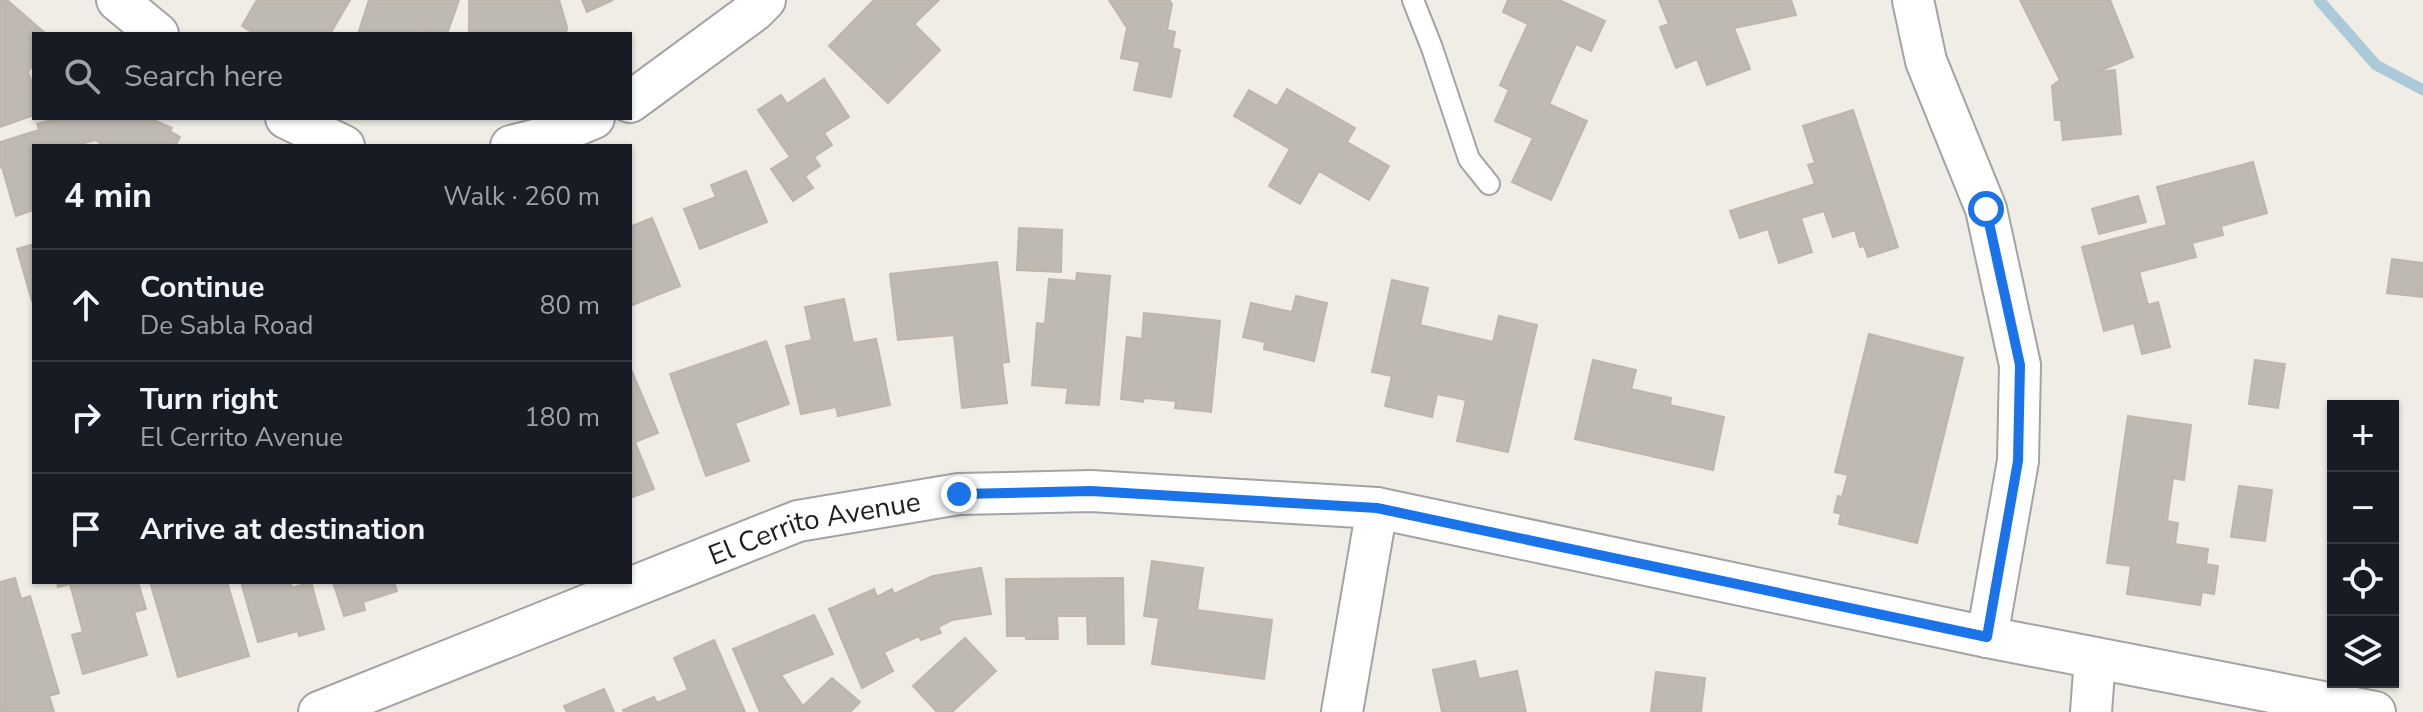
<!DOCTYPE html>
<meta charset="utf-8">
<style>
body{margin:0;font-family:"Nunito Sans",sans-serif;background:#242831;color:#f1f3f6}
.controls{position:absolute;right:24px;bottom:24px;display:grid;overflow:hidden;border-radius:0px;box-shadow:0 2px 6px #0004}
.controls button{width:72px;height:72px;display:grid;place-items:center;padding:0;border:0;border-bottom:2px solid #363941;background:#171b24;color:#f1f3f6;font:40px sans-serif}
.stop{position:absolute;width:24px;height:24px;margin:-18px;border:6px solid #1a73e8;border-radius:50%;background:#fff}
.stop.end{background:#1a73e8;border-color:#fff;box-shadow:0 2px 8px #0008}
.list{margin:0;padding:0;list-style:none}
h2{display:flex;justify-content:space-between;align-items:center;height:104px;margin:0;padding:0 32px;font-size:34px}
h2 small{font-size:26px;font-weight:400;color:#9ea1a6}
.list li{display:grid;grid-template-columns:52px 1fr auto;gap:24px;align-items:center;box-sizing:border-box;height:112px;padding:0 32px;border-top:2px solid #363941}
.list b{display:block;font-size:30px;white-space:nowrap}
.list p{margin:0;font-size:26px;white-space:nowrap;color:#9ea1a6}
.list em{font-size:26px;font-style:normal;color:#9ea1a6}
.icon{flex:none;width:44px;height:44px;fill:none;stroke:currentColor;stroke-width:2;stroke-linecap:round;stroke-linejoin:round}
.map{position:relative;flex:none;width:2423px;height:712px;overflow:hidden}
.search{position:absolute;background:#171b24;box-shadow:0 2px 6px #0004;left:32px;top:32px;width:600px;height:88px;display:flex;align-items:center;gap:20px;box-sizing:border-box;padding:0 28px;border-radius:0px;color:#9ea1a6;font-size:30px}
.panel{position:absolute;background:#171b24;box-shadow:0 2px 6px #0004;left:32px;top:144px;width:600px;height:440px;border-radius:0px}
.map>svg:first-child{display:block}
.lines{fill:none;stroke-linecap:round;stroke-linejoin:round}
.stream{stroke:#abcad8;stroke-width:11}
.building{fill:#bfb9b3;stroke:#bfb5aa;stroke-width:2}
.lane-casing{stroke:#a3a3a3;stroke-width:24}
.street-casing{stroke:#a3a3a3;stroke-width:44}
.lane{stroke:#fff;stroke-width:20}
.street{stroke:#fff;stroke-width:40}
.route{stroke:#1a73e8;stroke-width:10}
.labels{text-anchor:middle;stroke-width:7;stroke-linejoin:round;paint-order:stroke}
.street-label{font-size:28px;fill:#1f1f1f;stroke:#fff}
</style>
<div class="map">
<svg width="2423" height="712" viewBox="0 0 2423 712">
<rect width="100%" height="100%" fill="#efede6"/>
<g class="lines">
<path class="stream" d="M2319,0l57,65 47,25"/>
</g>
<path class="building" d="M0,0h7l39,34h-12v30l-6,8 6,17v26l-34,12z
M257,0h93l-20,34h-75l-13,-8z
M369,0h90l-12,34h-15l-11,-4 -1,4h-62z
M469,0h90l8,27 -1,7h-97z
M582,0h31l-26,12z
M874,0h65l-25,24 26,26 -52,53 -59,-57z
M1109,0h60l3,4 -5,26 8,2 -3,16 8,2 -9,47 -37,-7 6,-28 -19,-4 6,-30z
M1508,0h51l46,21 -14,30 -15,-7 -27,60 38,17 -36,79 -39,-18 21,-44 -38,-17 14,-31 -9,-5 28,-61 -25,-12z
M1659,0h132l5,15 -62,13 16,41 -43,16 -10,-26 -21,9 -16,-41 9,-3z
M2020,0h90l23,57 -36,15 18,-2 6,64 -58,6 -2,-20h-6l-3,-34 8,-6z
M824,79l25,38 -25,16 8,12 -18,12 6,9 -15,10 8,12 -20,13 -22,-32 19,-12 -32,-47 23,-15 6,9z
M1287,89l68,39 -8,14 42,24 -20,34 -50,-29 -19,33 -31,-18 21,-37 -56,-33 15,-26 28,16z
M1853,110l45,137 -30,10 -4,-11 -4,1 -5,-17 -22,7 -9,-26 -23,7 11,34 -33,11 -11,-34 -28,9 -10,-27 85,-27 -7,-19 7,-2 -12,-37z
M58,118h91l23,10 -2,3 10,6 -5,9h-70l-10,-6 -21,6h-40v64l-18,6 -14,-49 -2,1v-26l39,-12 -2,-6z
M2253,162l14,51 -46,13 2,9 -31,8 4,14 -57,15 9,33 10,-3 12,45 -28,7 -8,-31 -30,8 -22,-84 85,-22 -10,-38z
M746,171l21,51 -67,27 -16,-40 32,-12 -5,-12z
M2138,196l8,26 -47,12 -7,-25z
M652,218l28,68 -50,20v-79z
M1019,228l43,2 -1,42 -44,-2z
M34,244v56l-2,1 -15,-52z
M2392,259l31,4v34l-36,-4z
M997,262l12,100 -7,1 5,40 -45,5 -8,-73 -56,5 -8,-66z
M1077,273l33,3 -11,129 -33,-2 2,-15 -36,-3 5,-62 8,1 4,-45 27,2z
M1392,280l36,8 -8,37 73,17 6,-26 38,9 -29,127 -51,-11 9,-41 -29,-6 -5,23 -47,-11 7,-30 -20,-4z
M1296,296l31,7 -13,58 -50,-12 1,-7 -22,-5 8,-34 41,9z
M844,299l9,44 23,-4 14,66 -52,11 -2,-9 -35,7 -15,-68 26,-6 -7,-33z
M1144,313l76,8 -9,91 -36,-4 1,-7 -32,-3 -1,4 -22,-3 6,-62 15,2z
M1869,334l94,24 -46,185 -78,-19 2,-10 -7,-2 4,-16 4,1 6,-22 -13,-3z
M766,341l23,63 -54,19 14,38 -43,15 -36,-102z
M1593,360l43,10 -5,19 40,9 -1,7 54,12 -11,53 -138,-31z
M2255,360l30,4 -7,44 -29,-4z
M630,367l28,66 -23,9 19,47 -24,9z
M2128,416l63,9 -7,55 -11,-2 -6,43 11,2 -3,21 33,5 -2,15 12,2 -4,28 -12,-2 -2,13 -73,-11 4,-28 -24,-3z
M2239,486l33,4 -7,51 -34,-4z
M1152,561l51,7 -6,42 75,10 -8,59 -112,-15 7,-46 -15,-2z
M981,568l10,46 -39,6 -14,7 3,6 -20,7 -2,-4 -35,16 9,19 -31,17 -33,-79 45,-20 3,8 15,-8 2,5 39,-18z
M15,578l6,21 9,-3 29,97 -10,3 5,16h-54v-130z
M1123,578l1,66h-36l-1,-28h-30l1,23h-32v-3h-19l-1,-57z
M57,582h81l8,27 -12,3 13,43 -64,19 -11,-39 11,-3 -13,-48 -12,3z
M150,582h77l22,74 -71,21z
M241,582h49l2,6 19,-6 13,47 -25,7 -1,-5 -40,11z
M333,582h61l3,9 -34,11 2,8 -21,6z
M814,615l19,39 -52,21 22,31 29,-28 28,24 -10,10h-90l-27,-63z
M965,638l31,33 -44,41h-15l-24,-26z
M714,640l31,72h-121l-1,-2 31,-13 3,6 31,-13 -14,-32z
M1475,661l4,18 38,-8 9,41h-84l-9,-42z
M1656,672l49,6 -4,34h-50z
M604,689l10,23h-47l-3,-6z"/>
<g class="lines">
<g class="lane-casing">
<path id="lane" d="M1413,0l19,48 37,111 20,25"/>
</g>
<g class="street-casing">
<g id="street">
<path d="M117,0l41,34"/>
<path d="M1913,0l13,61 60,148 34,156 -2,96 -31,176"/>
<path d="M630,102l124,-91 11,-11"/>
<path d="M286,118l58,28"/>
<path d="M511,146l40,-10 43,-18"/>
<path id="s1" d="M319,712l479,-191 161,-27 132,-3 286,17 610,129 388,75"/>
<path d="M1342,712l35,-204"/>
<path d="M2091,712l4,-54"/>
</g>
</g>
<use href="#lane" class="lane"/>
<use href="#street" class="street"/>
</g>
<g class="lines">
<path class="route" d="M959,494l132,-3 286,17 610,129 31,-176 2,-96 -34,-156"/>
</g>
<g class="labels">
<g class="street-label">
<text dy="10" stroke="none"><textPath href="#s1" startOffset="530">El Cerrito Avenue</textPath></text>
</g>
</g>
</svg>
<div class="controls">
<button>+</button>
<button>−</button>
<button><svg class="icon" aria-label="locate" viewBox="0 0 24 24"><circle cx="12" cy="12" r="6"/><path d="M12 2v4M12 18v4M2 12h4M18 12h4"/></svg></button>
<button><svg class="icon" aria-label="layers" viewBox="0 0 24 24"><path d="M12 4l9 5-9 5-9-5zM3 14l9 5 9-5"/></svg></button>
</div>
<div class="stop" style="left:1986px;top:209px"></div>
<div class="stop end" style="left:959px;top:494px"></div>
<div class="search"><svg class="icon" aria-label="search" viewBox="0 0 24 24"><circle cx="10" cy="10" r="6"/><path d="M15 15l6 6"/></svg>Search here</div>
<section class="panel">
<h2>4 min<small>Walk · 260 m</small></h2>
<ul class="list">
<li><svg class="icon" aria-label="ahead" viewBox="0 0 24 24"><path d="M12 20V5M6 11l6-6 6 6"/></svg><div><b>Continue</b><p>De Sabla Road</p></div><em>80 m</em></li>
<li><svg class="icon" aria-label="right" viewBox="0 0 24 24"><path d="M7 20v-9h11M14 6l5 5-5 5"/></svg><div><b>Turn right</b><p>El Cerrito Avenue</p></div><em>180 m</em></li>
<li><svg class="icon" aria-label="arrive" viewBox="0 0 24 24"><path d="M6 21V4h12l-3 4 3 4H6"/></svg><div><b>Arrive at destination</b></div></li>
</ul>
</section>
</div>
